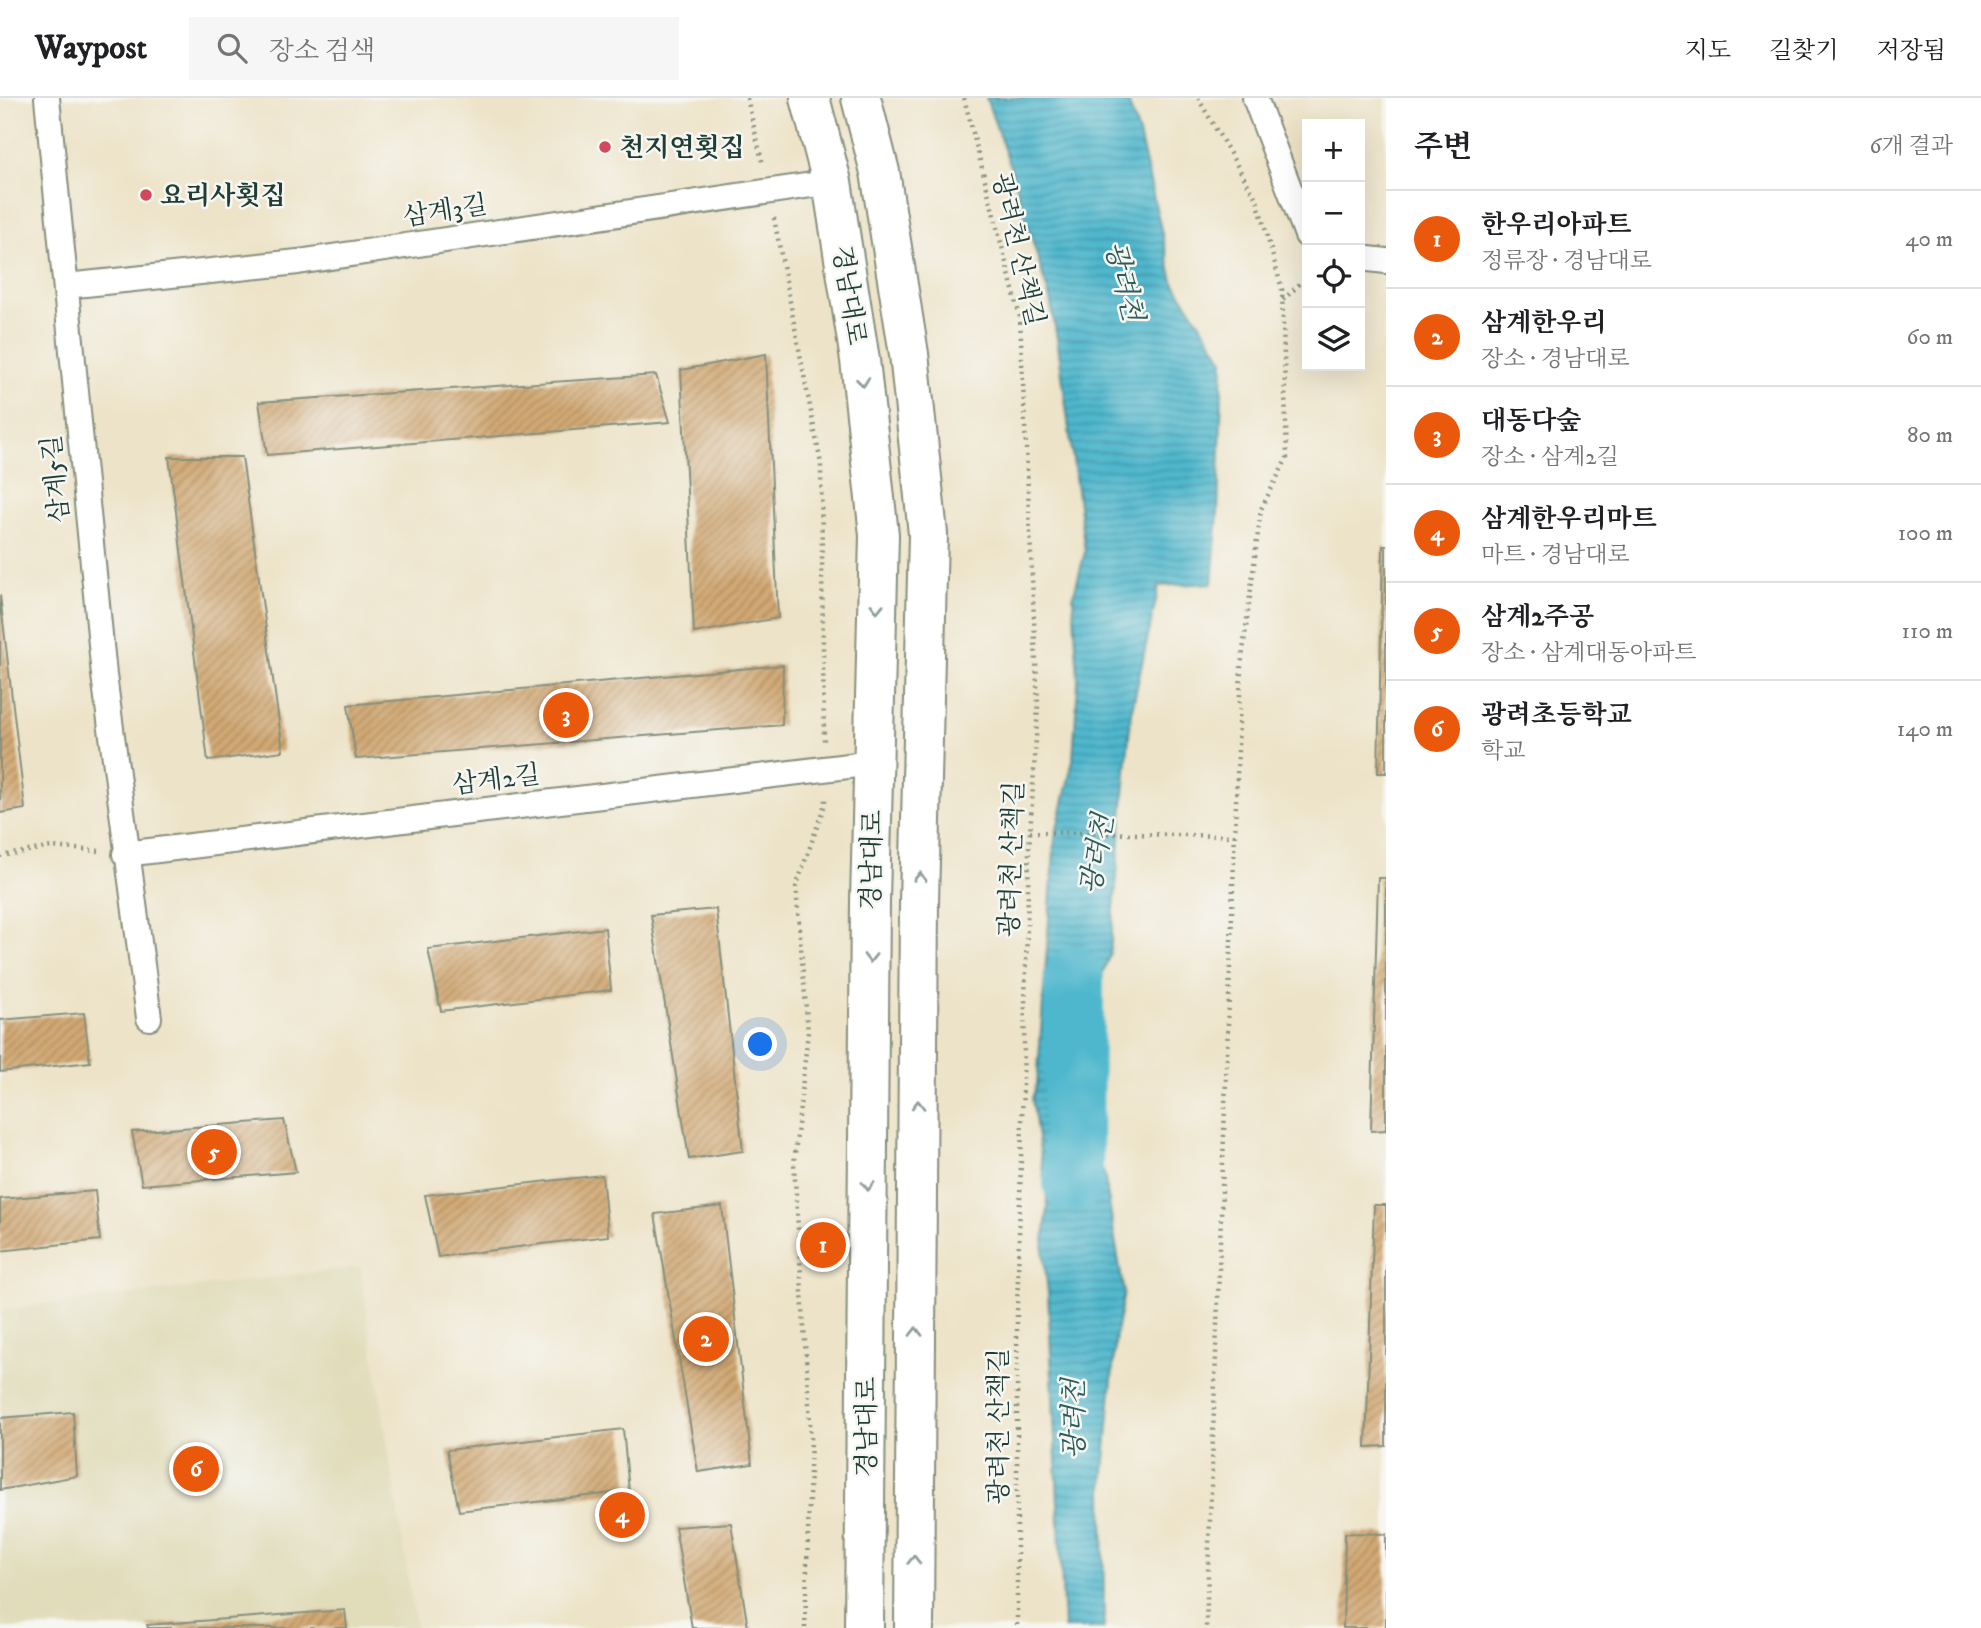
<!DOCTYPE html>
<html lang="ko">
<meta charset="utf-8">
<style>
body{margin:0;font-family:"IM FELL DW Pica","Noto Serif KR",serif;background:#f6f6f6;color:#202124}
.controls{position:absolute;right:21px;top:21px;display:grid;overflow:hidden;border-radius:0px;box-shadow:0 7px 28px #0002}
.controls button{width:63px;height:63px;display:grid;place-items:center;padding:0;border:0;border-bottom:2px solid #e0e0e0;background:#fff;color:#202124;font:35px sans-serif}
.you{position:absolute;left:761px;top:947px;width:24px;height:24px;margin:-18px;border:5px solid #fff;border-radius:50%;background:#1a73e8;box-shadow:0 0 0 10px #1a73e833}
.badge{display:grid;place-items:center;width:46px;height:46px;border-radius:50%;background:#ea580c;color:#fff;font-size:23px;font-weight:700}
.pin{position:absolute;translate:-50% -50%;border:4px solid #fff;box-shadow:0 2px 7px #0006}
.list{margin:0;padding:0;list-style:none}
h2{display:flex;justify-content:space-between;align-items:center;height:91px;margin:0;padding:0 28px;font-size:30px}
h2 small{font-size:23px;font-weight:400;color:#757577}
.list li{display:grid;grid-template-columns:46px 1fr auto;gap:21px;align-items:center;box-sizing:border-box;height:98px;padding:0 28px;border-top:2px solid #e0e0e0}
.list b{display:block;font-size:26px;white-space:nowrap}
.list p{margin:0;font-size:23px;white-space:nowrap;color:#757577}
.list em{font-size:23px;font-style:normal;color:#757577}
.icon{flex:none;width:38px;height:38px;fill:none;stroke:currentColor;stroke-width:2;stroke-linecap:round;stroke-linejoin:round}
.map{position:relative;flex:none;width:1386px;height:1530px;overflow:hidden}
header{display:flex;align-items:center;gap:42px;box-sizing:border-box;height:98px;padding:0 35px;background:#fff;border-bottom:2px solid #e0e0e0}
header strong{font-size:33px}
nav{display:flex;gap:38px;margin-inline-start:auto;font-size:24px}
.search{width:490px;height:63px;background:#f6f6f6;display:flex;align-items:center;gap:18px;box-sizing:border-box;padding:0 24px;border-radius:0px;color:#757577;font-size:26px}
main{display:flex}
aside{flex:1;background:#fff}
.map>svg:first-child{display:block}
.built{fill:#e1dcba}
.water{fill:url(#water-rules);stroke:#377a80;stroke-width:2}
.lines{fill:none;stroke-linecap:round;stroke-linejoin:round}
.river{stroke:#4fb7cd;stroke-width:60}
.building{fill:url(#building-hatch)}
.minor-casing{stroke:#86907e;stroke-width:28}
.trunk-casing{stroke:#86907e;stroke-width:42}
.path{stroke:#86907e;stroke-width:4.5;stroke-dasharray:2 5;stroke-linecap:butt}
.minor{stroke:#fff;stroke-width:24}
.trunk{stroke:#fff;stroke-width:38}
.oneway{stroke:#8f9e9a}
.poi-dot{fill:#d1495b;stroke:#f6f6f2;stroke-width:2.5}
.labels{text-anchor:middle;stroke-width:5;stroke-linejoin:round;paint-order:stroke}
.poi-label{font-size:26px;font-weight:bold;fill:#1f3d34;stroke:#f6f6f2;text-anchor:start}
.street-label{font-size:26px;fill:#1f3d34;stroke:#f6f6f2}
.water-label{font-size:28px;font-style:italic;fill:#2b5c5a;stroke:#f6f6f2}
</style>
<header>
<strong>Waypost</strong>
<div class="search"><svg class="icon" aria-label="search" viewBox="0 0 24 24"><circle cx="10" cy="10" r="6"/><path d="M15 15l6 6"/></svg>장소 검색</div>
<nav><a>지도</a><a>길찾기</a><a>저장됨</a></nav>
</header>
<main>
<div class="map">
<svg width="1386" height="1530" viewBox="0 0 1386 1530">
<defs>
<pattern id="water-rules" width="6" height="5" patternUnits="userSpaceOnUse" patternTransform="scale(1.75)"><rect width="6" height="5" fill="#4fb7cd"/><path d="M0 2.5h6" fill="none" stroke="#4196a7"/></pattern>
<pattern id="building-hatch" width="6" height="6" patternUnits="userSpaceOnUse" patternTransform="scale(1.75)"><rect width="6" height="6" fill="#d2a974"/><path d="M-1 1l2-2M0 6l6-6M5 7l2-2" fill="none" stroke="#aa8b60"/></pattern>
</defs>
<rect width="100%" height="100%" fill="#f6f6f2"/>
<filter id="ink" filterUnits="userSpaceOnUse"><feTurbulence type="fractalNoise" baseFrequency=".0143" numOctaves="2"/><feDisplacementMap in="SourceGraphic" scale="14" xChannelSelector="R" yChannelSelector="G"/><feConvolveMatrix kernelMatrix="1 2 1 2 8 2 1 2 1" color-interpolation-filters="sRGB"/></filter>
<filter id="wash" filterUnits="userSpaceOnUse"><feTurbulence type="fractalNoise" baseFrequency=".00686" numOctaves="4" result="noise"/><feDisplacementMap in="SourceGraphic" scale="28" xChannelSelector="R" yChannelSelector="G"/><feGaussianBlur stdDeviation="1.57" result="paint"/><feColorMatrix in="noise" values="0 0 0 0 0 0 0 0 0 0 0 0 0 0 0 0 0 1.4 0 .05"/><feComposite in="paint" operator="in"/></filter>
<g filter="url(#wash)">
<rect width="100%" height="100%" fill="#ede3c8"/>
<path class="built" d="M360,1169l56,361h-416v-318z"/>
<path class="water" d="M986,0h141l12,36 34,147 50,78 -5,154 -6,70 -53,3 -28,128 -21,240 -29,77 -13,48 12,51 24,43 20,120 -8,40 -13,151 1,144h-40l-16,-335 -5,-44 5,-43 -16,-108 5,-14 18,-246 18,-78 5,-80 -5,-83 12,-45 -27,-208 -8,-45 -40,-133z"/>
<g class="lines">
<path class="river" d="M1073,1085l1,-205"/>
</g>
<g id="blocks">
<path class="building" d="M766,256l12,264 -84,15 -13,-263z
M656,277l14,47 -403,33 -8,-53z
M169,359h73l41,294 -75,10z
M1383,448h3v227h-8z
M0,497l25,214 -25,4z
M783,567l-1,60 -426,34 -8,-54z
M1378,780h8v252l-15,1z
M716,811l27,242 -54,8 -38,-244z
M605,830l6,62 -170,21 -13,-62z
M84,915l6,49 -90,10v-52z
M284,1022l12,52 -154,13 -10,-53z
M602,1077l6,61 -170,21 -13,-62z
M95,1093l5,49 -100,11v-52z
M1374,1107h12v241l-20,1z
M722,1108l30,258 -54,8 -43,-258z
M73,1314l4,64 -77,14v-72z
M623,1331l6,62 -170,20 -12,-61z
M731,1425l17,105h-56l-17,-101z
M1345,1435l41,1v94h-43z
M345,1512l2,18h-199l-1,-3z"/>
</g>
</g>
<g filter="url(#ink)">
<use href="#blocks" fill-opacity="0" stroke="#86907e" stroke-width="2"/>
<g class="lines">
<g class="minor-casing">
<path id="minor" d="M47,0l57,577 45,343
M1255,0l52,137
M1360,160l26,3
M66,188l232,-24 534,-80
M125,756l748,-91"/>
</g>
<g class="trunk-casing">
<path id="trunk" d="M810,0l22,84 28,178 19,175 -9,366 -6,727
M861,0l19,74 29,182 19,180 -9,368 -5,726"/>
</g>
<path class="path" d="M747,0l16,67
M964,0l56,219 18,389 -9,144 -12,465v313
M1198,0l59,102 25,89 5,169 -26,51 -20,158 -35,961
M774,120l47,246 3,277
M1283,202l24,-23
M1030,734l203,4
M0,758l51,-9 48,4
M805,1530l6,-189 -17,-276 14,-131 -12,-145 29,-83v-9"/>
<use href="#minor" class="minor"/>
<use href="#trunk" class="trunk"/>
</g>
<defs><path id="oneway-chevron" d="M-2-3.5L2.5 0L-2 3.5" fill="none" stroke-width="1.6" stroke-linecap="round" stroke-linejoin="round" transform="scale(1.75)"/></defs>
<g class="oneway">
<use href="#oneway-chevron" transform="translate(863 284) rotate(84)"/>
<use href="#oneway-chevron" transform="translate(877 510) rotate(91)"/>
<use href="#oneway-chevron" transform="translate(920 779) rotate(-89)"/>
<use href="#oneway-chevron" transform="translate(870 860) rotate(90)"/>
<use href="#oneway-chevron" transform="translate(918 1007) rotate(-90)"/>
<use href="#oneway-chevron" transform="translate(868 1088) rotate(90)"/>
<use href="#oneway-chevron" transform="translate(916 1234) rotate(-90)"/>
<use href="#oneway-chevron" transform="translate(914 1462) rotate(-90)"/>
</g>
</g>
<g class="poi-dot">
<circle cx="605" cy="49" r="7"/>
<circle cx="146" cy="97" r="7"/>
</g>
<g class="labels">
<g class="poi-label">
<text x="619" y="58">천지연횟집</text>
<text x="160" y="106">요리사횟집</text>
</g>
<g class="street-label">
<text transform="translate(445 112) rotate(-9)" y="9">삼계3길</text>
<text transform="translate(1019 151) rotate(77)" y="9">광려천 산책길</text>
<text transform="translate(850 197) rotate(81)" y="9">경남대로</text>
<text transform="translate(55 381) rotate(-96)" y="9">삼계5길</text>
<text transform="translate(496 681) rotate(-7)" y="9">삼계2길</text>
<text transform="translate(1011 761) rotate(-88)" y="9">광려천 산책길</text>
<text transform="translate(871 762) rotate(-89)" y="9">경남대로</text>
<text transform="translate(998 1328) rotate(-90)" y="9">광려천 산책길</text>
<text transform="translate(866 1329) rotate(-90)" y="9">경남대로</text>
</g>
<g class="water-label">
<text transform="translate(1125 183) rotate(76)" y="10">광려천</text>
<text transform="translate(1096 756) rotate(-80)" y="10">광려천</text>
<text transform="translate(1073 1321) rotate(-90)" y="10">광려천</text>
</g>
</g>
</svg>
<div class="controls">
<button>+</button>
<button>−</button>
<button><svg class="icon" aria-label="locate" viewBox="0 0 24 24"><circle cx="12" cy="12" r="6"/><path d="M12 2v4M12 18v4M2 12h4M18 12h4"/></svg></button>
<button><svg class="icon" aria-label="layers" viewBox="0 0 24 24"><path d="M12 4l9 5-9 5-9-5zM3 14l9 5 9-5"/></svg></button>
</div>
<div class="you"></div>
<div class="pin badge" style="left:823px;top:1147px">1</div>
<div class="pin badge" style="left:706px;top:1241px">2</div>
<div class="pin badge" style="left:566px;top:617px">3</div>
<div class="pin badge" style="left:622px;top:1417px">4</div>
<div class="pin badge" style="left:214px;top:1054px">5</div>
<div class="pin badge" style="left:196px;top:1371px">6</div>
</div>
<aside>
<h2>주변<small>6개 결과</small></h2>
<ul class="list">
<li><span class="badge">1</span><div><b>한우리아파트</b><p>정류장 · 경남대로</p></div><em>40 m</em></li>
<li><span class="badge">2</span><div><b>삼계한우리</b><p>장소 · 경남대로</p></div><em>60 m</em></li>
<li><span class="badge">3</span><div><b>대동다숲</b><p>장소 · 삼계2길</p></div><em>80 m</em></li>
<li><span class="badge">4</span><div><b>삼계한우리마트</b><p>마트 · 경남대로</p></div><em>100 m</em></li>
<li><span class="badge">5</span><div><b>삼계2주공</b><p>장소 · 삼계대동아파트</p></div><em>110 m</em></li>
<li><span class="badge">6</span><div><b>광려초등학교</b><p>학교</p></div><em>140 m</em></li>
</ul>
</aside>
</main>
